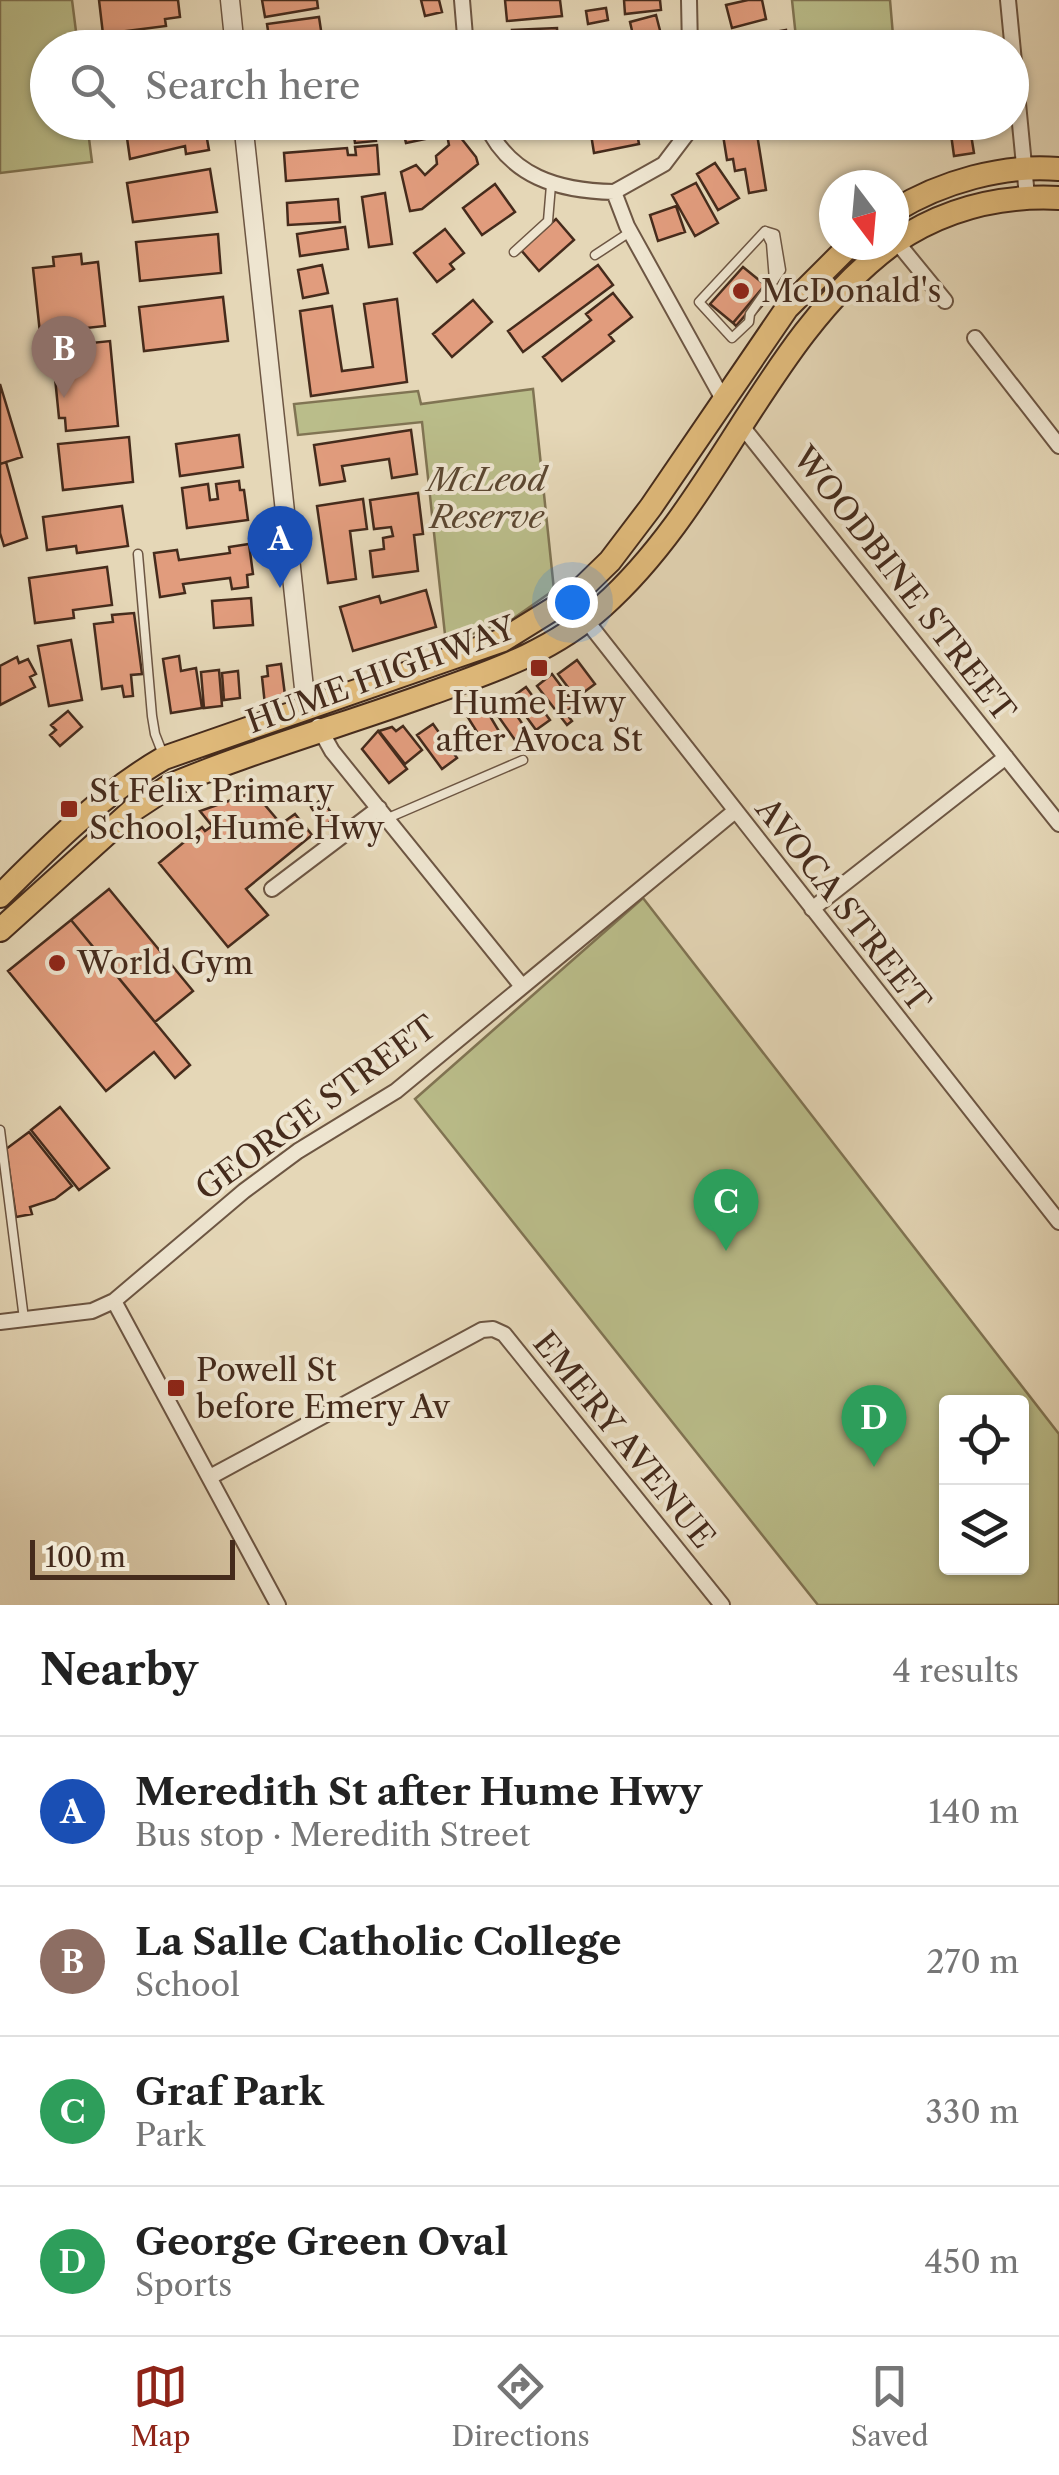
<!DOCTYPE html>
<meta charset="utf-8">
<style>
body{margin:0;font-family:"Libre Caslon Text",serif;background:#f2f2f2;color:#222}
.controls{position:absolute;right:30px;bottom:30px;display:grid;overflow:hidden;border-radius:10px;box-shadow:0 2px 8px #0004}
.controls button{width:90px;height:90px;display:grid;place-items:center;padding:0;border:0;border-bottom:2px solid #e0e0e0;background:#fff;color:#222;font:50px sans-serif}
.compass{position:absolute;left:819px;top:170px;width:90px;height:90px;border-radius:50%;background:#fff;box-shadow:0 2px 8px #0004;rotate:164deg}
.scale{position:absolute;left:30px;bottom:25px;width:205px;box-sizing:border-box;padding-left:10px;border:5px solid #452b1c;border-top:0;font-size:28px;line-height:35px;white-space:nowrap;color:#452b1c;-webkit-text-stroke:8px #eee5d0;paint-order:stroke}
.you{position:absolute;left:572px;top:602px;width:35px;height:35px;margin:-25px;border:8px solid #fff;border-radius:50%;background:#1a73e8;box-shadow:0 0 0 15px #1a73e833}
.badge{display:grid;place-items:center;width:65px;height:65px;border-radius:50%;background:#8f2418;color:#fff;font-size:32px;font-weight:700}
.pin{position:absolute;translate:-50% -82px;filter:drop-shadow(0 2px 5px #0008)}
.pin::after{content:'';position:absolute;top:52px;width:35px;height:30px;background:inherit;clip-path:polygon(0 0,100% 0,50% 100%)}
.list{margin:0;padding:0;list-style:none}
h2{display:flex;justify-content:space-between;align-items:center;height:130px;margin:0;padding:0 40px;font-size:42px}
h2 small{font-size:32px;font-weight:400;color:#767676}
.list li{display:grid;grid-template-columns:65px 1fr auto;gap:30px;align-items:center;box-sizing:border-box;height:150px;padding:0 40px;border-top:2px solid #e0e0e0}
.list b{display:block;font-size:38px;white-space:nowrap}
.list p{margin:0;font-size:32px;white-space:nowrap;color:#767676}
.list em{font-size:32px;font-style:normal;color:#767676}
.icon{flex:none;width:55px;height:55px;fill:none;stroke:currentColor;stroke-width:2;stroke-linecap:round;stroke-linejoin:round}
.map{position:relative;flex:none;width:1059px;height:1605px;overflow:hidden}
.search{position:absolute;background:#fff;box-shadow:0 2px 8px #0004;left:30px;right:30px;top:30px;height:110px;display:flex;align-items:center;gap:25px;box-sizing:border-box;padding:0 35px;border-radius:55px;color:#767676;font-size:38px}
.sheet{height:730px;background:#fff}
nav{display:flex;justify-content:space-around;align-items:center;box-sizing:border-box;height:140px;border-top:2px solid #e0e0e0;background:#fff;font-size:28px;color:#767676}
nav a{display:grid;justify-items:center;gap:5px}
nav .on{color:#8f2418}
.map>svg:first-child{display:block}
.green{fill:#babd8a;stroke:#807453;stroke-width:2.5;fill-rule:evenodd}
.building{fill:#e19c7d;stroke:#452b1c;stroke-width:2.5}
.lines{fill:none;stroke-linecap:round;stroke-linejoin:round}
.service-casing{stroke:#6d5643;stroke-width:11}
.minor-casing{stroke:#6d5643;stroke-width:18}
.tertiary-casing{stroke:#6d5643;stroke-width:21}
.trunk-casing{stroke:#452b1c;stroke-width:26}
.service{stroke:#eee5d0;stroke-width:8}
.minor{stroke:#eee5d0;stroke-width:14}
.tertiary{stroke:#eee5d0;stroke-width:18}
.trunk{stroke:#e2bc7c;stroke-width:22}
.poi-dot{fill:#8f2418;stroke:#eee5d0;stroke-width:4}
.labels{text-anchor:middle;stroke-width:8;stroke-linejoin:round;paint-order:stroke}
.poi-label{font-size:32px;fill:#452b1c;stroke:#eee5d0;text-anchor:start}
.park-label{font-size:32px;font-style:italic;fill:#5c4832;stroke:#eee5d0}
.street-label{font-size:32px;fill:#452b1c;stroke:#eee5d0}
</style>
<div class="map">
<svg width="1059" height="1605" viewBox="0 0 1059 1605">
<rect width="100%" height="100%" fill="#e5d7b7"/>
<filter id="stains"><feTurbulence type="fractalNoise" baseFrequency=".002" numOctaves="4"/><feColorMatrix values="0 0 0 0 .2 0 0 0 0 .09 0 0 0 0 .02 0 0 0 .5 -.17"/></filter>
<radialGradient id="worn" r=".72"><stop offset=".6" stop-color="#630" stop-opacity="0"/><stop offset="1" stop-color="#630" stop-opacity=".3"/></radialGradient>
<path class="green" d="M0,0h72l6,47 -30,1v74l39,1 5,39 -92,11z
M792,0h98l4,47h-97z
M533,389l21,201 -40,28 -68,26 -24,-222 -124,13 -4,-31 124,-13 3,13z
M643,898l416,536v171h-241l-403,-506zM946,1402h76v166h-76z"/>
<path class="building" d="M99,0h79l2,17 -15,2 1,7 -63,8z
M262,0h55l1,8 -53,9z
M421,0h18l3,12 -17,4z
M505,0h55l2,16 -55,5z
M624,0h36l1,10 -36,4z
M748,0h14l4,19 -34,9 -6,-23z
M606,8l2,12 -20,4 -2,-13z
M656,15l7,27 -27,6 -6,-26z
M319,17l3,20 -52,7 -3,-20z
M557,28l1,20h-45l-1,-18z
M786,30l3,18h-35l11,-2 -2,-12z
M411,36l1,11 32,-4 1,5h-55l-1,-9z
M203,38l2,10h-53z
M134,122h70l5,28 -23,4 -1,-8 -55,13 -5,-35z
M279,122h65v4l-64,7z
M352,122h22l2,19 -21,2z
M401,122h56l-34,9 2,8 -19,4z
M540,122h33l-31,9z
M622,122h22l1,10 -8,1 2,11 -45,9 -4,-25z
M733,122h27l2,11 -5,1 9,56 -17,3 -4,-24 -10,2 -2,-12 -6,1 -4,-25 12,-2z
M922,122h47l5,31 -20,3 -4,-29 -27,5z
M457,133l19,24 2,7 -56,45 -12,2 -9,-39 15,-7 9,10 12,-11 -1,-8 13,-11 -2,-10z
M377,145l2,29 -93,7 -2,-28 63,-5 1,7h8l-1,-8z
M715,163l24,35 -21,12 -21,-36z
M210,169l7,43 -84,10 -6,-39z
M696,183l22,40 -23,13 -23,-41z
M495,184l20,28 -33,23 -19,-27z
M385,193l7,51 -23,3 -7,-50z
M338,199l2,23 -52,3 -1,-22z
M676,206l9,26 -27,9 -8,-26z
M556,219l18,21 -35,31 -18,-21z
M345,227l3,22 -48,7 -3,-22z
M445,229l19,24 -14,11 4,5 -17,13 -23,-29z
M218,234l3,39 -81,8 -4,-39z
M81,254l1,10 16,-2 7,64 -65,7 -7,-65 21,-2 -1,-9z
M322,265l6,28 -25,5 -5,-28z
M598,265l15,20 -90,67 -15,-21z
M743,267l22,18 -32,38 -23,-19z
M766,284l9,7 -22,25 -5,-4 -12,14 -3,-3z
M613,293l19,24 -23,18 5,6 -52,40 -19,-24 48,-37 -5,-6z
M223,297l5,44 -84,10 -5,-44z
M397,299l10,83 -96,14 -11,-85 32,-5 10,65 31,-4 -9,-63z
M473,300l19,22 -40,35 -19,-23z
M110,341l8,85 -52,5 -1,-13h-6l-7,-71z
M0,384l22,73 -22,7z
M411,430l6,44 -25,4 -3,-19 -47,7 3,15 -25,4 -6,-40z
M239,435l4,32 -63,9 -4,-32z
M129,437l4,45 -70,8 -5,-46z
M6,462l21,76 -23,8 -4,-13v-69z
M239,481l1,9h4l4,30 -61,8 -5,-40 26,-4 2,16 8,-1 -2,-15z
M418,493l5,41 -9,1 4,36 -45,6 -3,-26 14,-2 -1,-11 10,-2 -2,-9 -17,2 -4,-29z
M363,499l4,30 -17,2 6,48 -28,4 -11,-77z
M122,506l6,40 -51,7 -1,-7 -29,4 -4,-33z
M249,544l4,30 -6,1 1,12 -16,2 -2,-11 -47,6 2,9 -25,4 -6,-44 23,-3 2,10 51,-7 -1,-6z
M107,567l5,38 -39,5 1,8 -39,5 -6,-45z
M426,590l10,37 -83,24 -13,-44 39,-11 2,7z
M251,598l2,27 -39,3 -2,-27z
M134,613l8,61 -11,1 2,21 -9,1 -2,-11 -20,3 -8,-65 19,-2 -1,-7z
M71,640l11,60 -33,6 -11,-60z
M179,656l2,15 15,-3 6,40 -31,5 -8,-54z
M17,657l2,6 9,-4 8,15 -6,3 5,10 -35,18v-39z
M577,660l18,24 -19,14 -18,-24z
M281,664l4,31 -4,5 -16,5 -3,-28 6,-1 -1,-10z
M219,670l3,36 -18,2 -3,-36z
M238,671l2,27 -16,2 -2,-27z
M552,674l23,31 -10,7 7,9 -5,4 -30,-39z
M526,687l24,33 -14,10 -24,-33z
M504,697l24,35 -13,8 -24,-34z
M484,706l19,32 -16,10 -20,-32z
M68,711l14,16 -22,19 -10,-11 6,-5 -5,-5z
M433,724l24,34 -15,11 -25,-34z
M403,726l19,24 -17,14 -26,-33 13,-4 4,4z
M378,731l29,38 -18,14 -27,-34z
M254,792l27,32 14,-10 17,21 -66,54 22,26 -40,32 -69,-84 43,-36 3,4 7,-5 -12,-15z
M322,799l13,20 -12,7 -12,-19z
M109,889l84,102 -38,31 -84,-102z
M71,920l119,145 -15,13 -21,-26 -48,39 -98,-120z
M60,1107l49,61 -30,22 -48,-60z
M29,1132l43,54 -17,13 -25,8 2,7 -16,3 -10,-68z"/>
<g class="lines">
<g class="service-casing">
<path id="service" d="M765,231l10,3 6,36 -31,44 -1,8 -17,16 -33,-36z
M765,231l6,12 3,37
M514,252l34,-31 3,-36
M595,255l35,-23
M138,554l14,162 3,18 9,23
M388,818l135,-58
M0,1130l24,189"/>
</g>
<g class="minor-casing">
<path id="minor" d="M462,0l4,48
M689,0l1,48
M1008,0l19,196
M485,122c24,55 74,69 129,70
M614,192l13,34 97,175
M614,192l50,-28 28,-37v-5
M896,241l49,60
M975,338l84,108
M741,425l318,399
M586,620l473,602
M318,726l14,25 189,234
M272,889l107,-81
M812,909l194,-152
M114,1301l164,304
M0,1322l92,-11 22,-10 130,-110 54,-40 98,-60 339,-280
M210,1477l272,-147 11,-1 11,5 218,271"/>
</g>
<g class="tertiary-casing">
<path id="tertiary" d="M230,0l5,48
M243,122l61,566 6,19"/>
</g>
<g class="trunk-casing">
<path id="trunk" d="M894,211c47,-29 110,-47 165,-42
M894,243c50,-34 105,-48 165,-45
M0,896c51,-51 102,-102 164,-138l339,-118 71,-44 36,-35 41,-54 136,-199 63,-63
M0,930l133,-120 38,-25c84,-35 172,-60 258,-91 64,-23 123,-42 174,-88 116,-104 163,-267 288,-361"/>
</g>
<use href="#service" class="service"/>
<use href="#minor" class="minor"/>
<use href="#tertiary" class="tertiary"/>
<use href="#trunk" class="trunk"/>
</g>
<g class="poi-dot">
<circle cx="741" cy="291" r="10"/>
<rect x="529" y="658" width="20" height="20" rx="5"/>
<rect x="59" y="799" width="20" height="20" rx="5"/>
<circle cx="57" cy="963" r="10"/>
<rect x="166" y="1378" width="20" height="20" rx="5"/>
</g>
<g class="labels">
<g class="poi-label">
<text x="761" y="302">McDonald's</text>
<text x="539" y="714" text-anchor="middle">Hume Hwy<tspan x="539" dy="37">after Avoca St</tspan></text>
<text x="89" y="802">St Felix Primary<tspan x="89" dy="37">School, Hume Hwy</tspan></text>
<text x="77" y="974">World Gym</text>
<text x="196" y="1381">Powell St<tspan x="196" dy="37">before Emery Av</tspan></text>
</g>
<g class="park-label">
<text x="487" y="491">McLeod<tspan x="487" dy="37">Reserve</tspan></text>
</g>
<g class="street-label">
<text transform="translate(904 584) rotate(52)" y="11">WOODBINE STREET</text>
<text transform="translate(381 675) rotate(-20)" y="11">HUME HIGHWAY</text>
<text transform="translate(843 905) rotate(52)" y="11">AVOCA STREET</text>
<text transform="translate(316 1108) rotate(-36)" y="11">GEORGE STREET</text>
<text transform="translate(624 1440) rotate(51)" y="11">EMERY AVENUE</text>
</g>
</g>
<rect width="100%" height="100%" filter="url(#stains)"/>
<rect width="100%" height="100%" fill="url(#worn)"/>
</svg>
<div class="controls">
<button><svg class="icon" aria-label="locate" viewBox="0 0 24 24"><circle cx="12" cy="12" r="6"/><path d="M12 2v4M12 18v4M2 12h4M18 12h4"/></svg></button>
<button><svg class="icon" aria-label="layers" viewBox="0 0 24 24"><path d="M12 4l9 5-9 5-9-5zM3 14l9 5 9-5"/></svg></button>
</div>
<svg class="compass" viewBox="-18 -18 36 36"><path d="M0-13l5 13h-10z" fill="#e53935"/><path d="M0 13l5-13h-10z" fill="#767676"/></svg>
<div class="scale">100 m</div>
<div class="you"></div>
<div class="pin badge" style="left:280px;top:588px;background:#1a4fb4">A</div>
<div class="pin badge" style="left:64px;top:398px;background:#8d6e63">B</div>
<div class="pin badge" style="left:726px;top:1251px;background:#2e9e5b">C</div>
<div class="pin badge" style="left:874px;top:1467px;background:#2e9e5b">D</div>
<div class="search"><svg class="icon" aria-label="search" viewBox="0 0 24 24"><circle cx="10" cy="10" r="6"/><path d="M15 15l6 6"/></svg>Search here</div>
</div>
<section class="sheet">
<h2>Nearby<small>4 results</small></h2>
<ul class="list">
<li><span class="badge" style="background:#1a4fb4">A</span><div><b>Meredith St after Hume Hwy</b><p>Bus stop · Meredith Street</p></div><em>140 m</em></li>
<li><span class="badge" style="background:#8d6e63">B</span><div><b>La Salle Catholic College</b><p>School</p></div><em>270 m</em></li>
<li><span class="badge" style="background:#2e9e5b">C</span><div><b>Graf Park</b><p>Park</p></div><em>330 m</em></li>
<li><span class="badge" style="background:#2e9e5b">D</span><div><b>George Green Oval</b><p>Sports</p></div><em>450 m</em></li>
</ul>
</section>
<nav>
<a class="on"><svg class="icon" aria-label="map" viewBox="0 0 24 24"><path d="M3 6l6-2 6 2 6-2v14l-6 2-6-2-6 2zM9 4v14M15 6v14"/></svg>Map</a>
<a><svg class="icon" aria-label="directions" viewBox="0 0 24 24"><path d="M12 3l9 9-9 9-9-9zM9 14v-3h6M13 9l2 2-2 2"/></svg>Directions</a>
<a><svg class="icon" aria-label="saved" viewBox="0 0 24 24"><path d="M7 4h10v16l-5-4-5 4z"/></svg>Saved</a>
</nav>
